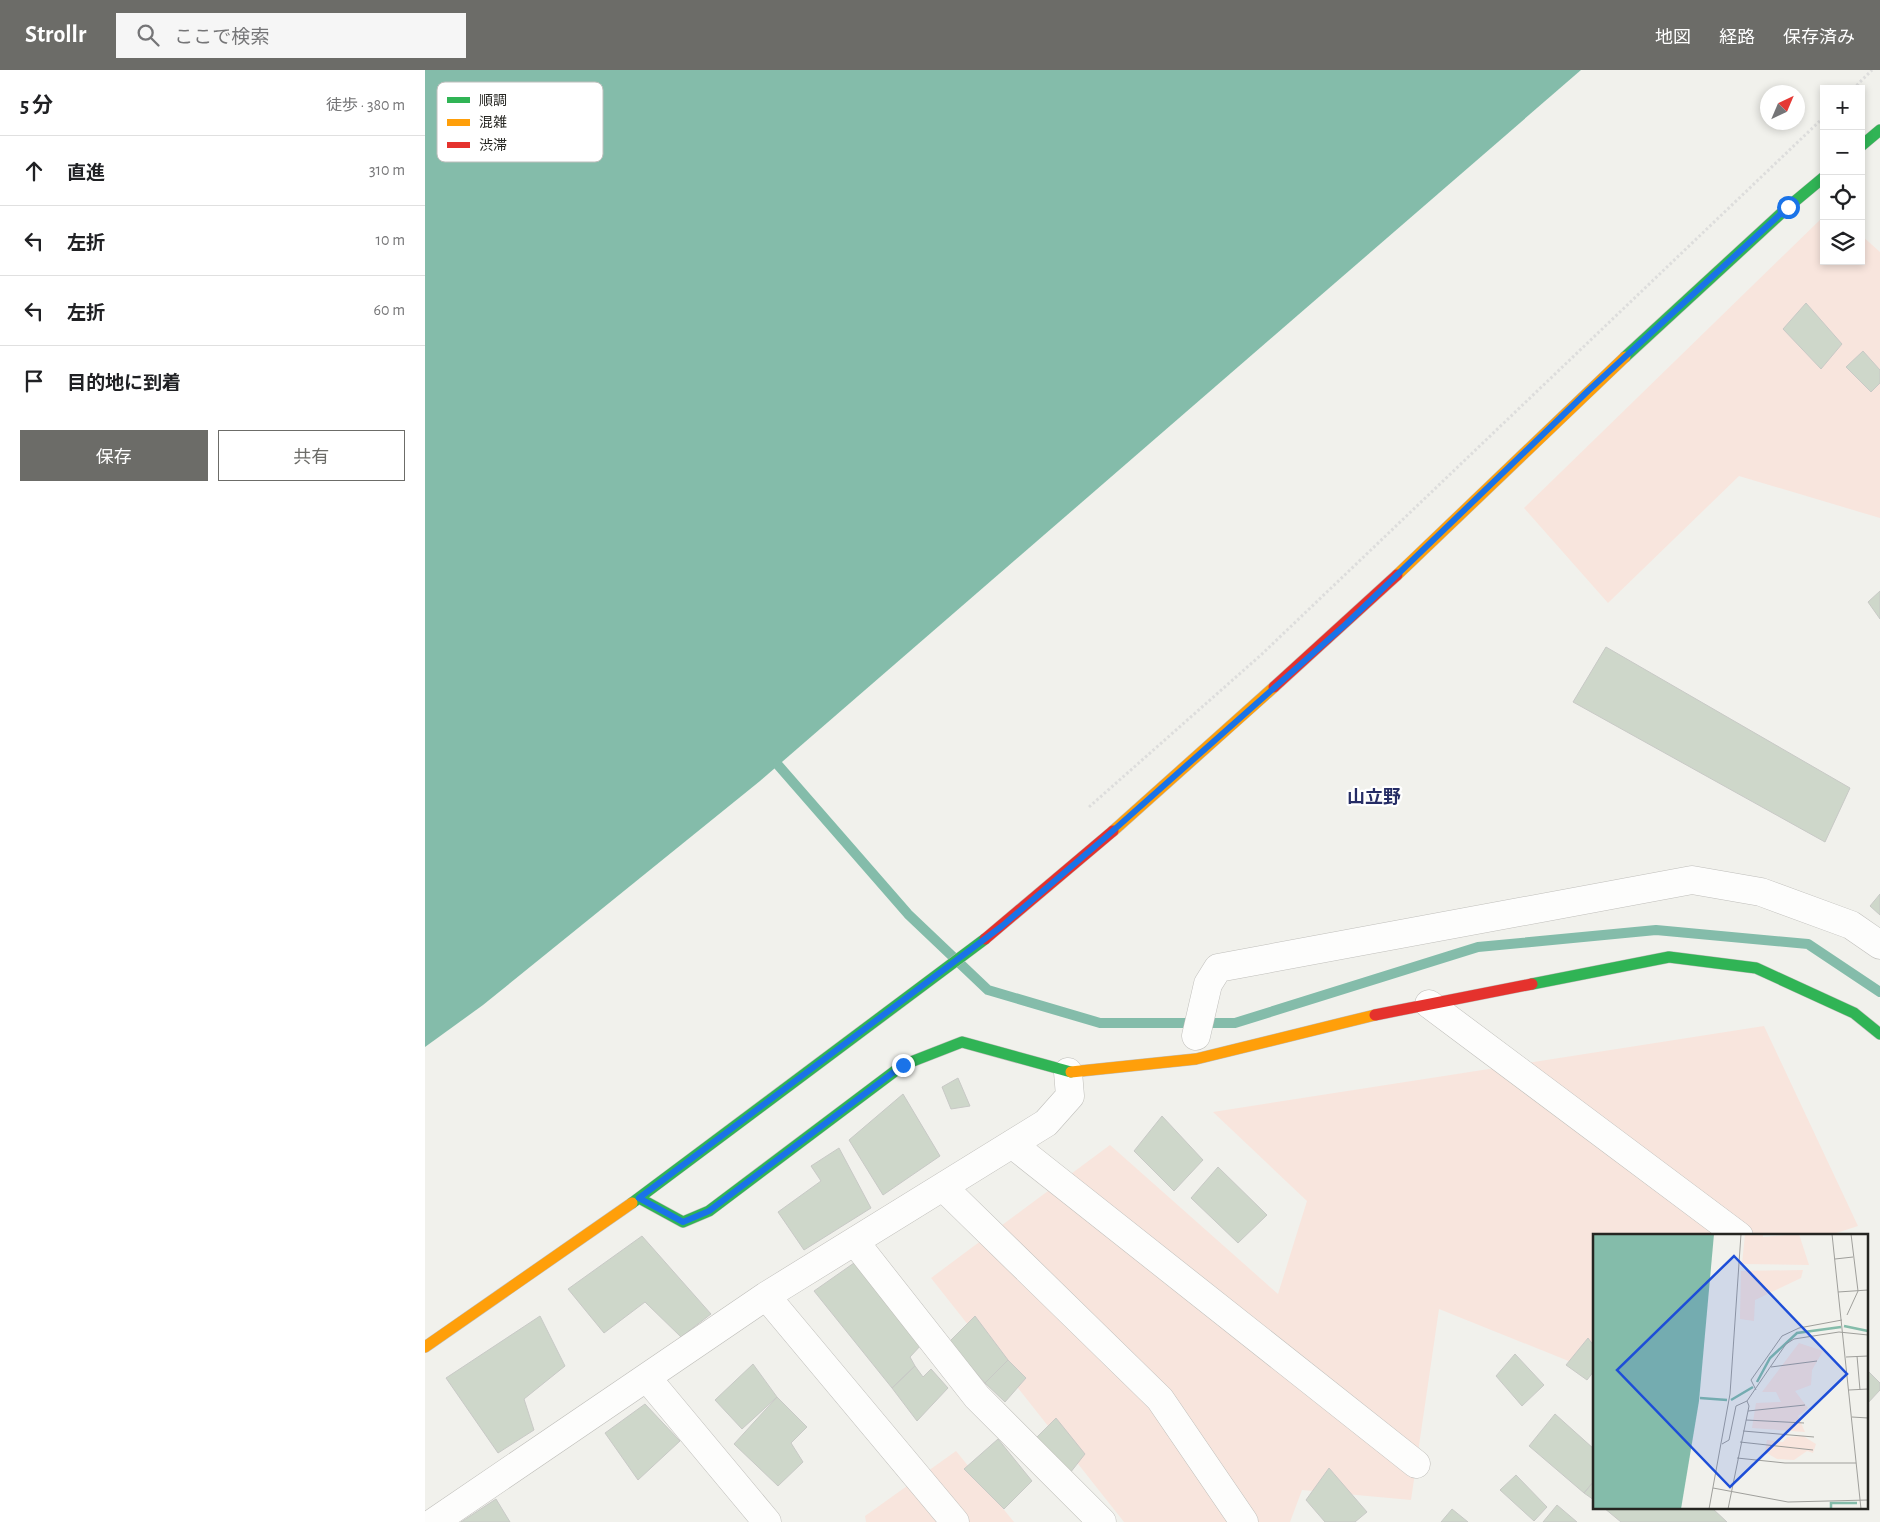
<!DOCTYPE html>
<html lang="ja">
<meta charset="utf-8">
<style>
body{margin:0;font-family:"Alegreya Sans","Noto Sans JP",sans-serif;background:#f6f6f6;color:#202124}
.controls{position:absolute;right:15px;top:15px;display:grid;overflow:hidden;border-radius:0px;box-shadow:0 2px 8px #0003}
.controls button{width:45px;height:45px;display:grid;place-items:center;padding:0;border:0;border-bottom:1px solid #e0e0e0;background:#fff;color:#202124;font:25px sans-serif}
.compass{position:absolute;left:1335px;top:15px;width:45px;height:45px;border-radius:50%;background:#fff;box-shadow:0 2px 8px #0003;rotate:44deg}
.stop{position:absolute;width:15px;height:15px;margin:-11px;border:4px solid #1a73e8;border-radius:50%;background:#fff}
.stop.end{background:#1a73e8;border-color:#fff;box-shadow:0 1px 5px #0008}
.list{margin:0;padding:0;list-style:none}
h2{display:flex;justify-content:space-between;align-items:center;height:65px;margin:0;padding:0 20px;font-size:21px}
h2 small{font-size:16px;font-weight:400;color:#757577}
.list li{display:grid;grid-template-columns:32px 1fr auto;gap:15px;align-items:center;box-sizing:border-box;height:70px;padding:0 20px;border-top:1px solid #e0e0e0}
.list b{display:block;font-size:19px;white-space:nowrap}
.list em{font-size:16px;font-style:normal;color:#757577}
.actions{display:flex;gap:10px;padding:15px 20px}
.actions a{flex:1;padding:11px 0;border:1px solid #6c6c68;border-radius:0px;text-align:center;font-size:18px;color:#6c6c68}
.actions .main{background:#6c6c68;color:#fff}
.icon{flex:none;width:28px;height:28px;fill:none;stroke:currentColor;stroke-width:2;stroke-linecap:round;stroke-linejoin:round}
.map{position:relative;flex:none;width:1455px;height:1452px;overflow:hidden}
header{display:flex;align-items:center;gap:30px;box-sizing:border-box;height:70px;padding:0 25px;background:#6c6c68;color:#fff}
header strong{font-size:24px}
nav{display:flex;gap:28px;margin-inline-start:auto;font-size:18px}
.search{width:350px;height:45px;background:#f6f6f6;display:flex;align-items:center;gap:12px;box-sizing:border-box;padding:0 18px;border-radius:0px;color:#757577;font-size:19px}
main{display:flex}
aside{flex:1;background:#fff}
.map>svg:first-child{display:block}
.green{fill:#f8e5dd}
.water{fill:#84bcaa}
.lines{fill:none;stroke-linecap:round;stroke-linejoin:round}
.stream{stroke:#84bcaa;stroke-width:10}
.building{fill:#ced7ca;stroke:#c8c9c6}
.street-casing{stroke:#bfbeba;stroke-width:29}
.fast-casing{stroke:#bfbeba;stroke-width:12}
.slow-casing{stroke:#bfbeba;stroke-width:12}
.jam-casing{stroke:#bfbeba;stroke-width:12}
.path{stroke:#dddddc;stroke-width:3;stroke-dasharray:2.5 2.5;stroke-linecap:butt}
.street{stroke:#fdfdfc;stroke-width:28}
.fast{stroke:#30b455;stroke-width:11}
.slow{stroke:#ff9f0a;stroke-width:11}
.jam{stroke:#e5322d;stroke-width:11}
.route{stroke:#1a73e8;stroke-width:6}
.labels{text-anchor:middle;stroke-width:4.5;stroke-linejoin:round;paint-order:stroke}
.quarter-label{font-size:18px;font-weight:bold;fill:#252c65;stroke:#fff}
.inset-river{fill:none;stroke:#84bcaa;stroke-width:2.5}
.inset-road{fill:none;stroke:#9f9f9b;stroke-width:1}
.view{fill:#1d4ed8;fill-opacity:0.15;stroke:#1d4ed8;stroke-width:2.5}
.inset-edge{fill:none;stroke:#252521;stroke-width:2.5}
.key{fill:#fff;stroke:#bebebc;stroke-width:1}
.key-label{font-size:14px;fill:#252521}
</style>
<header>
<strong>Strollr</strong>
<div class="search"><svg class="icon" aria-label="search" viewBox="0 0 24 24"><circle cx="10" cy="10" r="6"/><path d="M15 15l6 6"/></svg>ここで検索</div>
<nav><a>地図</a><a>経路</a><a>保存済み</a></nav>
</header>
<main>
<aside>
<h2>5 分<small>徒歩 · 380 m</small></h2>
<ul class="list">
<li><svg class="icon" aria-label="ahead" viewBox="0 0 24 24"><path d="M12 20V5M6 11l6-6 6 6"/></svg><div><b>直進</b></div><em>310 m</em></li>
<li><svg class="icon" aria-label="left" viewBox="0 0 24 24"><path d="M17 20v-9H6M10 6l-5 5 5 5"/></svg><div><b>左折</b></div><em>10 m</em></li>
<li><svg class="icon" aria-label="left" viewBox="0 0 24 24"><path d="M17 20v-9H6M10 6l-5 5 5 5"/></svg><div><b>左折</b></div><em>60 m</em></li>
<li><svg class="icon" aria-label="arrive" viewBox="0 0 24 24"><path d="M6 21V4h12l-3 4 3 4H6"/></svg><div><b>目的地に到着</b></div></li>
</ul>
<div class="actions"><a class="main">保存</a><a>共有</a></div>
</aside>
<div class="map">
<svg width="1455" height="1452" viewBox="0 0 1455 1452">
<rect width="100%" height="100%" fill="#f1f1ec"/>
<path class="green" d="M1399,146v45h37v-26l19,17v266l-141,-42 -131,127 -84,-95z
M1339,956l94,200 -31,10h-233v113l-18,15 -137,-55 -28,191 -109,-10 -12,32h-166l-193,-244 179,-133 168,149 29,-93 -94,-89z
M531,1381l58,71h-148l-1,-6z"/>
<path class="water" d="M0,0h1156l-821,711 -277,224 -58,42z"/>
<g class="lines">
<path class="stream" d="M353,695l130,149 80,76 112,33h135l243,-76 178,-17 152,14 72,48"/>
</g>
<path class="building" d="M1381,233l36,41 -21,25 -38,-40z
M1438,281l17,19v13l-9,9 -25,-25z
M1455,521v28l-12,-17z
M1181,577l244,141 -25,54 -252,-140z
M1455,824v21l-10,-9z
M533,1008l12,28 -19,3 -9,-22z
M478,1024l37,62 -57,39 -34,-55z
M737,1046l41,44 -29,31 -40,-40z
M414,1078l32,60 -67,42 -26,-38 43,-31 -10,-15z
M793,1097l49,48 -29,28 -47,-45z
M217,1166l69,78 -30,23 -36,-35 -41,31 -36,-44z
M429,1193l68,81 -12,13 5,9 -23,22 -78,-97z
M115,1246l25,50 -41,33 10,31 -36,23 -52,-75z
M550,1246l33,44 -23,23 -36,-41z
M1163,1268l6,8v25l-7,9 -21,-15z
M1090,1284l29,31 -22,21 -26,-30z
M583,1290l18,18 -21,24 -20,-19z
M328,1294l24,33 -35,32 -27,-29z
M490,1296l8,11 8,-8 17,19 -31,33 -25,-33z
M1441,1299l14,14v7l-14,15z
M352,1327l30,30 -16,16 12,19 -25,24 -44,-42z
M220,1334l35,37 -42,39 -33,-47z
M1130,1344l39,35v32l-10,12 -55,-47z
M631,1348l29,36 -15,19 -34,-35z
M573,1369l34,42 -28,28 -40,-40z
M904,1398l38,44 -12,10h-30l-19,-22z
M1091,1405l31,32 -13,14 -34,-31z
M1169,1411v19l-10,-7z
M71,1429l14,23h-49z
M1132,1435l20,17h-34z
M1179,1438h108l15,14h-106z
M1027,1439l16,13h-27z"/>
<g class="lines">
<g class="street-casing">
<path id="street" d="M1004,934l310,232
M771,966l12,-52 10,-16 474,-88 69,12 90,33 29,20
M587,1074l404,320
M518,1117l217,212 84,123
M430,1172l122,155 125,125
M341,1226l189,226
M222,1308l120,144
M9,1452l332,-226 280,-173 24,-27 -2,-24"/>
</g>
<g class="fast-casing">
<path id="fast" d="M1436,76l19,-16
M1200,287l163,-150 36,-30
M1107,914l137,-27 87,11 98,45 26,21
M214,1128l44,24 26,-11 194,-146 59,-23 109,30
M207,1133l353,-264"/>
</g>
<g class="slow-casing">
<path id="slow" d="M972,505l228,-218
M688,761l161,-144
M646,1002l125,-13 179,-44
M0,1277l207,-144"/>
</g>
<g class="jam-casing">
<path id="jam" d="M849,617l123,-112
M560,869l128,-108
M950,945l157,-31"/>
</g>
<path class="path" d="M1428,19l19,-19
M664,737l173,-153 562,-537"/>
<use href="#street" class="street"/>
<use href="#fast" class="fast"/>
<use href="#slow" class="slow"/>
<use href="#jam" class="jam"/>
</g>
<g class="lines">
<path class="route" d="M478,995l-194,146 -26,11 -44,-24 363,-272 105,-90 239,-212 243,-234 199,-183"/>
</g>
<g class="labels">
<g class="quarter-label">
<text x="949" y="733">山立野</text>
</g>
</g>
<g transform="translate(1168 1164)">
<rect width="275" height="275" fill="#f1f1ec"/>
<path d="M152,0h18v3l36,-3 10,31 -67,-1zM210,36l-2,8 -46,22 -1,21 -14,-2 1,-48zM206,109l24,8 -11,19 -1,15 -16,6 13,17 -10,8 7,16 -53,-4 4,-25 25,-1 -5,-10h-14zM210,202l13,8 -3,9 -6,-2 -13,9 -17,-1 -12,-7 2,-12 16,2 4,-5z" fill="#f8e5dd"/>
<path d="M0,0h121l-15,167 -18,108h-88z" fill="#84bcaa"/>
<path class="inset-river" d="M251,92l24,5M164,148l13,-24 27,-25 44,-6M107,164l27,2M138,166l22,-13M238,275v-6h26"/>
<path class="inset-road" d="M239,0l29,275M242,25l18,-2M245,58l30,-2M254,81l11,-24 -7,-57M264,122l3,34M253,123l22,-1M178,133l46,-6M163,156l-5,-10 31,-44 17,-8 43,-8M256,156l19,-1M155,177l57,-6M259,183l16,1M153,186l58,3M150,197l71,6M147,208l73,8M129,210l7,-4 7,-34 11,-5 39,-57 8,-5 45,-7 29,3M144,224l48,5h71M120,254l75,14 80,-2M116,275l21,-115 11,-160M135,275l21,-103 -2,-5"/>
<path class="view" d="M141,22l113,118 -117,113 -113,-117z"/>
<rect width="275" height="275" class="inset-edge"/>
</g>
<rect x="12" y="12" width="166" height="80" rx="8" class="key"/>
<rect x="22" y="27" width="23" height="6" fill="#30b455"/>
<rect x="22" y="49" width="23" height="7" fill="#ff9f0a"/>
<rect x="22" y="72" width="23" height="6" fill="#e5322d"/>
<g class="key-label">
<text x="54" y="35">順調</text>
<text x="54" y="57">混雑</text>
<text x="54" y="80">渋滞</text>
</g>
</svg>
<div class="controls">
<button>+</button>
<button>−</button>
<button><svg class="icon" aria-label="locate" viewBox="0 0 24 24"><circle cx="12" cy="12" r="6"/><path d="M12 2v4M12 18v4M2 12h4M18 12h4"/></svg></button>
<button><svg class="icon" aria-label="layers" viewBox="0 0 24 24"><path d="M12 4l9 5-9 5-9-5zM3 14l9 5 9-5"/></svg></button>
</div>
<svg class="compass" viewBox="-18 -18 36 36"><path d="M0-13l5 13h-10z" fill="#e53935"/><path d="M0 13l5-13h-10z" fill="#757577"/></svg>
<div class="stop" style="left:1363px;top:137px"></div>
<div class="stop end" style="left:478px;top:995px"></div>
</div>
</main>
